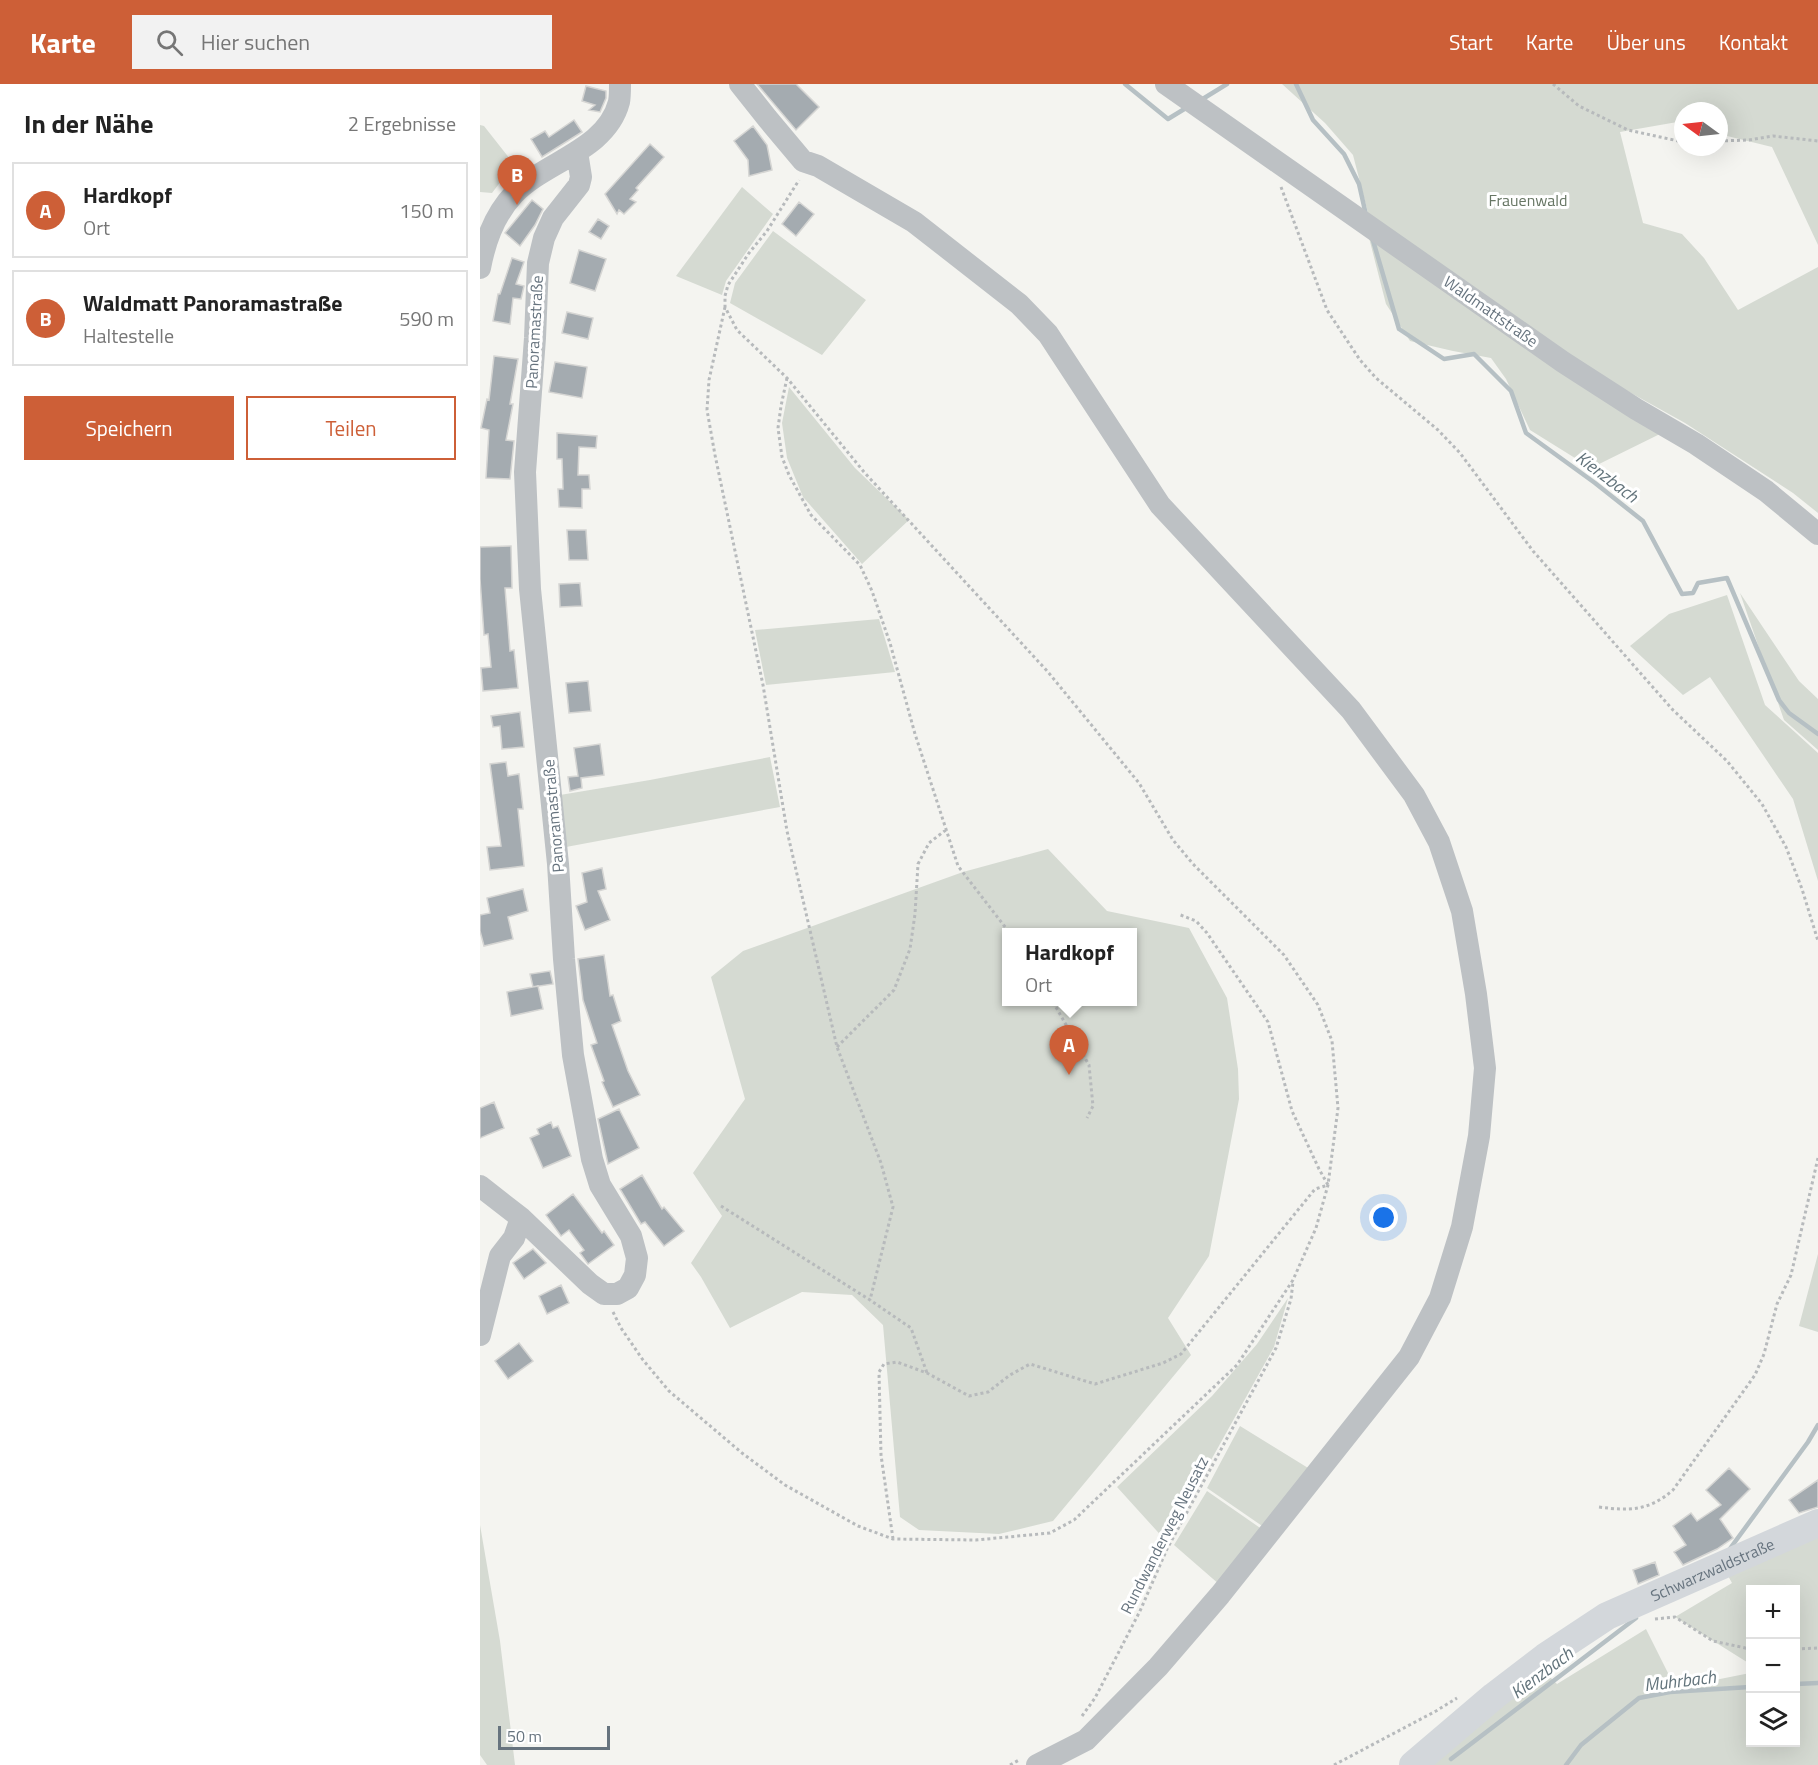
<!DOCTYPE html>
<html lang="de">
<meta charset="utf-8">
<style>
body{margin:0;font-family:"Titillium Web",sans-serif;background:#f2f2f2;color:#222}
.controls{position:absolute;right:18px;bottom:18px;display:grid;overflow:hidden;border-radius:0px;box-shadow:0 6px 24px #0002}
.controls button{width:54px;height:54px;display:grid;place-items:center;padding:0;border:0;border-bottom:2px solid #e0e0e0;background:#fff;color:#222;font:30px sans-serif}
.compass{position:absolute;left:1194px;top:18px;width:54px;height:54px;border-radius:50%;background:#fff;box-shadow:0 6px 24px #0002;rotate:285deg}
.scale{position:absolute;left:18px;bottom:15px;width:112px;box-sizing:border-box;padding-left:6px;border:3px solid #66737e;border-top:0;font-size:16px;line-height:21px;white-space:nowrap;color:#66737e;-webkit-text-stroke:4px #fff;paint-order:stroke}
.you{position:absolute;left:904px;top:1134px;width:21px;height:21px;margin:-15px;border:4px solid #fff;border-radius:50%;background:#1a73e8;box-shadow:0 0 0 9px #1a73e833}
.badge{display:grid;place-items:center;width:39px;height:39px;border-radius:50%;background:#cd5f37;color:#fff;font-size:20px;font-weight:700}
.pin{position:absolute;translate:-50% -50px;filter:drop-shadow(0 2px 3px #0008)}
.pin::after{content:'';position:absolute;top:32px;width:21px;height:18px;background:inherit;clip-path:polygon(0 0,100% 0,50% 100%)}
.popup{position:absolute;left:522px;top:844px;width:135px;height:78px;box-sizing:border-box;display:grid;place-content:center;border-radius:0px;background:#fff;filter:drop-shadow(0 2px 4px #0005);font-size:20px;white-space:nowrap;color:#767676}
.popup b{font-size:22px;color:#222}
.popup::after{content:'';position:absolute;left:50%;top:100%;margin-left:-12px;border:12px solid transparent;border-top-color:#fff}
.list{margin:0;padding:0;list-style:none}
h2{display:flex;justify-content:space-between;align-items:center;height:78px;margin:0;padding:0 24px;font-size:26px}
h2 small{font-size:20px;font-weight:400;color:#767676}
.list li{display:grid;grid-template-columns:39px 1fr auto;gap:18px;align-items:center;box-sizing:border-box;height:96px;margin:0 12px 12px;padding:0 12px;border:2px solid #e0e0e0;border-radius:0px}
.list b{display:block;font-size:22px;white-space:nowrap}
.list p{margin:0;font-size:20px;white-space:nowrap;color:#767676}
.list em{font-size:20px;font-style:normal;color:#767676}
.actions{display:flex;gap:12px;padding:18px 24px}
.actions a{flex:1;padding:14px 0;border:2px solid #cd5f37;border-radius:0px;text-align:center;font-size:21px;color:#cd5f37}
.actions .main{background:#cd5f37;color:#fff}
.icon{flex:none;width:33px;height:33px;fill:none;stroke:currentColor;stroke-width:2;stroke-linecap:round;stroke-linejoin:round}
.map{position:relative;flex:none;width:1338px;height:1681px;overflow:hidden}
header{display:flex;align-items:center;gap:36px;box-sizing:border-box;height:84px;padding:0 30px;background:#cd5f37;color:#fff}
header strong{font-size:28px}
nav{display:flex;gap:33px;margin-inline-start:auto;font-size:21px}
.search{width:420px;height:54px;background:#f2f2f2;display:flex;align-items:center;gap:15px;box-sizing:border-box;padding:0 21px;border-radius:0px;color:#767676;font-size:22px}
main{display:flex}
aside{flex:1;background:#fff}
.map>svg:first-child{display:block}
.green{fill:#d5dad2;fill-rule:evenodd}
.lines{fill:none;stroke-linecap:round;stroke-linejoin:round}
.stream{stroke:#b6c0c4;stroke-width:4.5}
.building{fill:#a4abb0;stroke:#d5d5d3;stroke-width:1.5}
.path{stroke:#b7babc;stroke-width:3;stroke-dasharray:3 3;stroke-linecap:butt}
.minor{stroke:#bdc1c4;stroke-width:22}
.major{stroke:#d3d7db;stroke-width:28}
.labels{text-anchor:middle;stroke-width:6;stroke-linejoin:round;paint-order:stroke}
.park-label{font-size:16px;fill:#677664;stroke:#fff}
.street-label{font-size:16px;fill:#66737e;stroke:#fff}
.water-label{font-size:18px;font-style:italic;fill:#62737b;stroke:#fff}
</style>
<header>
<strong>Karte</strong>
<div class="search"><svg class="icon" aria-label="search" viewBox="0 0 24 24"><circle cx="10" cy="10" r="6"/><path d="M15 15l6 6"/></svg>Hier suchen</div>
<nav><a>Start</a><a>Karte</a><a>Über uns</a><a>Kontakt</a></nav>
</header>
<main>
<aside>
<h2>In der Nähe<small>2 Ergebnisse</small></h2>
<ul class="list">
<li><span class="badge">A</span><div><b>Hardkopf</b><p>Ort</p></div><em>150 m</em></li>
<li><span class="badge">B</span><div><b>Waldmatt Panoramastraße</b><p>Haltestelle</p></div><em>590 m</em></li>
</ul>
<div class="actions"><a class="main">Speichern</a><a>Teilen</a></div>
</aside>
<div class="map">
<svg width="1338" height="1681" viewBox="0 0 1338 1681">
<rect width="100%" height="100%" fill="#f4f4f0"/>
<path class="green" d="M802,0h536v161l-46,-98 -53,-13v-23h-36v10l-63,11 23,91 39,11 22,24 34,52 80,-43v246l-25,-20 -108,-70 -99,-55 -218,-155 -15,-58 -28,-32z
M0,41l4,1 30,38 -22,29 -12,-1z
M262,103l31,27 -47,67 -4,14 -46,-19z
M887,146l299,201 -75,37 -61,-38 -24,-51 -15,-21 -38,-7 -43,-10 -24,-37z
M293,147l93,69 -44,55 -92,-52 5,-20z
M309,303l66,81 54,52 -47,44 -59,-67 -16,-39 -5,-35z
M1260,509l59,88 19,18v51l-34,-30z
M1247,511l38,110 53,48v128l-25,-82 -83,-122 -27,18 -53,-49 39,-32z
M399,535l16,53 -129,13 -11,-55z
M290,673l10,50 -214,40 -6,-52 90,-15z
M568,765l59,62 82,17 38,70 11,71 1,30 -30,157 -41,62 23,37 -138,166 -54,13 -80,-4 -19,-13 -17,-192 -31,-30 -50,-3 -72,36 -29,-51 -10,-14 31,-47 -29,-43 52,-74 -34,-122 32,-26 220,-79zM526,848h126v70h-126z
M1338,1170v78l-19,-6z
M808,1214l-14,49 -108,194 -49,-54 95,-91 45,-52z
M760,1342l73,45 -45,59 -61,-42z
M727,1407l59,41 -46,53 -46,-40z
M0,1441l20,116 15,124h-28l-7,-10z
M1338,1449v232h-389l113,-96 15,15 89,-55 27,54 37,-2 40,-8v69h46v-152h-46v74l-75,-47 57,-34 -5,-9z"/>
<g class="lines">
<path class="stream" d="M645,0l43,35 18,-11
M816,0l17,36 31,34 15,30 7,31
M721,16l26,-16
M892,153l27,92 45,30 30,-5 37,37 15,42 69,50 48,38 39,73 11,-1 5,-10 29,-5 52,122 10,13 29,21
M1249,1466l79,-108 10,-17
M1316,1600l22,-1
M971,1675l185,-141
M1086,1681l15,-20 58,-47 31,-6 80,-5"/>
</g>
<path class="building" d="M277,0h39l23,23 -23,23z
M106,2l20,5v7l-6,14 -11,-2 6,-5 -13,-4z
M94,36l8,12 -40,25 -11,-18 14,-8 4,6z
M273,42l14,19 5,25 -23,6 -1,-16 -14,-19z
M170,60l14,13 -28,31 2,2 -8,9 6,3 -12,12 -5,-4 -2,4 -12,-20z
M52,116l11,9 -8,16 -15,21 -15,-13z
M319,118l15,12 -18,22 -14,-12z
M118,135l11,7 -8,13 -12,-7z
M99,166l27,9 -11,32 -25,-8z
M32,174l12,4 -8,22 8,2 -3,13 -8,-1 -3,26 -17,-3 5,-27h2z
M87,228l26,6 -5,21 -26,-6z
M14,272l24,3 -8,45h3l-7,36 8,1 -4,38 -24,-1 3,-48 -8,-2 6,-29 2,1z
M75,278l32,5 -5,31 -33,-6z
M77,349l40,3 -1,12 -17,-1 -1,28h11l1,14h-8v19l-23,-1 -1,-18h5l-1,-30h-5z
M87,446h19l2,30h-19z
M31,462l1,42h-7l5,63 4,-1 4,38 -35,3 -2,-23 10,-1 -3,-33 -4,1 -4,-56v-32z
M100,499l2,23 -22,1 -1,-23z
M108,597l3,30 -22,2 -3,-30z
M40,628l4,35 -22,2 -2,-23 -7,1 -2,-11z
M120,660l4,31 -23,3 1,10 -12,3 -2,-14 10,-1 -4,-28z
M26,678l2,14 11,-2 4,35h-5l6,57 -34,4 -3,-23 14,-1 -11,-82z
M122,784l4,21 -8,2 12,29 -25,10 -9,-24 11,-4 -5,-29z
M43,805l5,22 -20,6 5,22 -29,7 -4,-15v-16l10,-2 -3,-15z
M124,871l6,41 3,-1 8,26 -9,4 16,46 12,24 -27,12 -11,-25 2,-1 -13,-36 6,-2 -14,-43 -5,-41z
M70,887l3,13 -20,3 -3,-13z
M58,902l5,23 -32,7 -4,-24z
M14,1018l10,26 -24,10v-30z
M139,1025l20,39 -31,16 -10,-45z
M71,1038l2,6 5,-2 13,30 -28,12 -13,-30 9,-4 -2,-5z
M162,1091l20,34 2,-2 20,24 -20,15 -19,-24 -4,2 -21,-35z
M93,1110l29,39 2,-2 10,14 -26,19 -8,-11 4,-3 -15,-20 -8,6 -15,-21z
M53,1165l13,14 -22,16 -11,-16z
M81,1201l8,18 -22,11 -8,-18z
M39,1259l14,18 -25,18 -13,-18z
M1249,1384l21,21 -30,30 13,19 -16,11 -34,16 -9,-13 12,-7 -13,-19 18,-13 6,8 24,-16 -15,-15z
M1338,1396v27l-19,6 -10,-13z
M1175,1478l4,13 -21,9 -5,-14z"/>
<g class="lines">
<path class="path" d="M1073,0l26,22 49,24 55,12
M1239,57l30,-1 24,-4 45,5
M801,103l46,123 33,50 16,18 62,52 22,23 73,98 140,159 54,51 35,43 24,43 16,42 16,52
M245,223l-16,73 -2,30 8,45 48,230 24,146 50,216 44,116 12,44 -23,93
M307,294l-6,28 -3,22 4,29 7,18 22,40 49,50 12,26 18,52 25,91 43,132 51,66
M573,918l36,63 4,41 -6,12
M357,963l57,-57 16,-41 5,-35 3,-50 11,-21 18,-14
M241,1122l149,94 41,28 16,45
M133,1228l8,16 22,32 26,31 73,62 43,32 73,41 35,13 83,1 74,-7 24,-13 163,-155 56,-85 23,-52 12,-43 10,-77 -6,-67 -14,-36 -34,-50 -91,-91 -20,-24 -34,-57 -91,-111 -184,-200 -77,-94 -50,-48 -12,-23v-11l3,-11 21,-32 18,-22 32,-51
M1119,1423c30,4 50,4 74,-17l82,-115 9,-21 13,-50 14,-29 27,-117
M413,1455l-12,-84 -2,-83 5,-8 13,-2 30,11 42,23 19,-4 22,-17 20,-11 65,20 68,-21 18,-9 134,-165 13,-4 -9,-16 -27,-58 -24,-89 -61,-89 -11,-12 -18,-7
M1175,1535l20,-2 38,24 37,8
M1316,1565l22,-1
M602,1632l13,-18 45,-87 27,-62 109,-201 15,-49 2,-17
M530,1681l9,-5
M854,1681l102,-54 21,-13"/>
<path class="minor" d="M260,0l27,34 36,43 15,5 96,56 105,82 29,30 112,171 191,205 63,85 25,47 23,69 14,83 9,74 -6,68 -17,91 -22,71 -31,59 -189,238 -62,72 -72,73 -49,25
M686,0l397,278 73,47 60,35 70,47 52,43
M0,184c5,-27 15,-54 34,-74 31,-33 92,-43 105,-92 1,-5 1,-12 1,-18
M0,1102l41,32 69,66 14,10h13l11,-6 7,-13 2,-17 -6,-22 -31,-51 -8,-26 -19,-104 -9,-96 -6,-95 -28,-275 -5,-117 10,-134 3,-75 6,-25 9,-20 26,-33 2,-8 -4,-25
M0,1251l20,-79 14,-18 7,-20"/>
<path class="major" id="s1" d="M933,1681l81,-69 51,-39 62,-41 211,-93"/>
</g>
<g class="labels">
<g class="park-label">
<text x="1048" y="122">Frauenwald</text>
</g>
<g class="street-label">
<text transform="translate(1011 227) rotate(35)" y="6">Waldmattstraße</text>
<text transform="translate(54 248) rotate(-87)" y="6">Panoramastraße</text>
<text transform="translate(73 732) rotate(-95)" y="6">Panoramastraße</text>
<text transform="translate(684 1451) rotate(-63)" y="6">Rundwanderweg Neusatz</text>
<text dy="6" stroke="none"><textPath href="#s1" startOffset="360">Schwarzwaldstraße</textPath></text>
</g>
<g class="water-label">
<text transform="translate(1127 393) rotate(37)" y="6">Kienzbach</text>
<text transform="translate(1062 1589) rotate(-37)" y="6">Kienzbach</text>
<text transform="translate(1200 1597) rotate(-7)" y="6">Muhrbach</text>
</g>
</g>
</svg>
<div class="controls">
<button>+</button>
<button>−</button>
<button><svg class="icon" aria-label="layers" viewBox="0 0 24 24"><path d="M12 4l9 5-9 5-9-5zM3 14l9 5 9-5"/></svg></button>
</div>
<svg class="compass" viewBox="-18 -18 36 36"><path d="M0-13l5 13h-10z" fill="#e53935"/><path d="M0 13l5-13h-10z" fill="#767676"/></svg>
<div class="scale">50 m</div>
<div class="you"></div>
<div class="pin badge" style="left:589px;top:991px">A</div>
<div class="popup"><b>Hardkopf</b>Ort</div>
<div class="pin badge" style="left:37px;top:121px">B</div>
</div>
</main>
